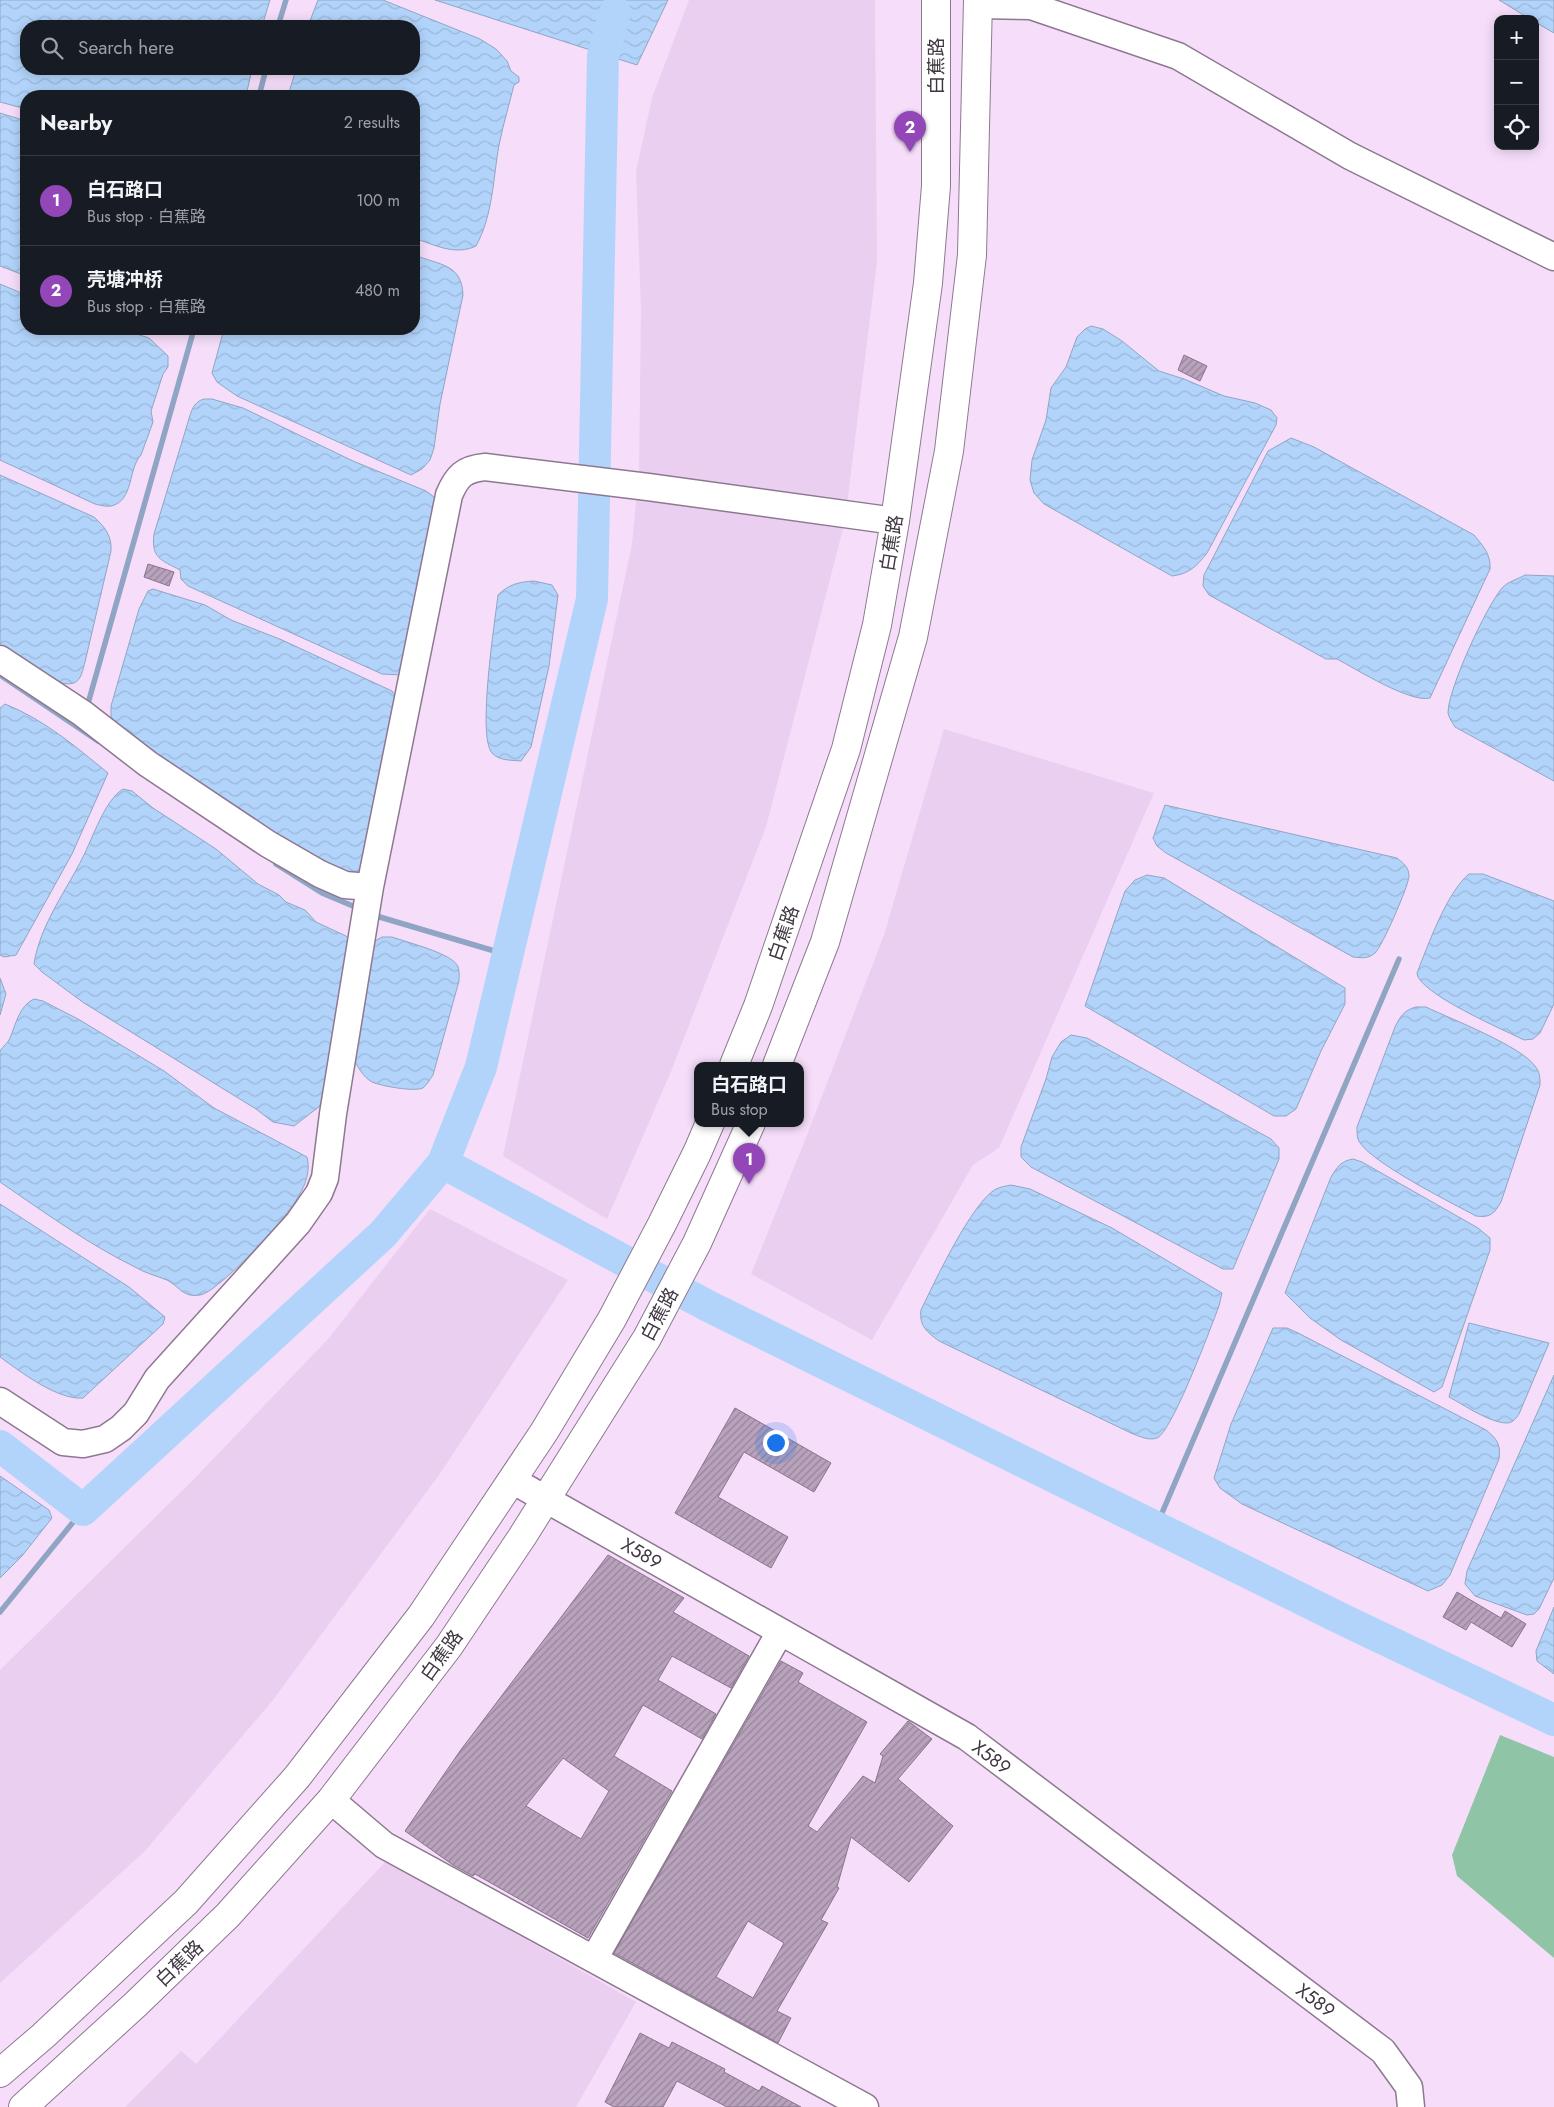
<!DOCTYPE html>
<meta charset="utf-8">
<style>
body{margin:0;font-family:Jost,"Noto Sans SC",sans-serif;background:#242831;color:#f1f3f6}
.controls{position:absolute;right:15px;top:15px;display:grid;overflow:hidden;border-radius:10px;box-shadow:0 2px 12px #0003}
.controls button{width:45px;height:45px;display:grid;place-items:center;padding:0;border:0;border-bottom:1px solid #363941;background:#171b24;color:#f1f3f6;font:25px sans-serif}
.you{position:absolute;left:775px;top:1442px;width:18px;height:18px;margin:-12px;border:4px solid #fff;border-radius:50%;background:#1a73e8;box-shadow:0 0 0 8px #1a73e833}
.badge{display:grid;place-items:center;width:32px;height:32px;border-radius:50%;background:#9246b8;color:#fff;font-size:16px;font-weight:700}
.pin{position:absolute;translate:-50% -41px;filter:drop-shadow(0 1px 2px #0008)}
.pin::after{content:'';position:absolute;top:26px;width:18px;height:15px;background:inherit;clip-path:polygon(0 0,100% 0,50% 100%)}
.popup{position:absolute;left:694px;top:1062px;width:110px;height:65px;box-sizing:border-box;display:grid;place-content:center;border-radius:10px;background:#171b24;filter:drop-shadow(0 1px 4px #0005);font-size:16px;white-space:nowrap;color:#9ea1a6}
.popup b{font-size:19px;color:#f1f3f6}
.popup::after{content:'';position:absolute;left:50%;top:100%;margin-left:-10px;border:10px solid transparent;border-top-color:#171b24}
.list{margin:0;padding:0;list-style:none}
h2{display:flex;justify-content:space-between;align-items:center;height:65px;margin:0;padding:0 20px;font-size:21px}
h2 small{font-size:16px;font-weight:400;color:#9ea1a6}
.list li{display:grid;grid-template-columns:32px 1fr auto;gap:15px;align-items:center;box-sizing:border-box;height:90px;padding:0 20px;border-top:1px solid #363941}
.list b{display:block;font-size:19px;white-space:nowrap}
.list p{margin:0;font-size:16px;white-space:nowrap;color:#9ea1a6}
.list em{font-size:16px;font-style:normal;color:#9ea1a6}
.icon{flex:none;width:28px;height:28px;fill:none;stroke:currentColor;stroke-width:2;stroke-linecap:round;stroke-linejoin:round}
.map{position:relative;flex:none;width:1554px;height:2107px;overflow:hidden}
.search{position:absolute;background:#171b24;box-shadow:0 2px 12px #0003;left:20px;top:20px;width:400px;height:55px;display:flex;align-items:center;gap:12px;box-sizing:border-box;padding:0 18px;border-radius:20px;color:#9ea1a6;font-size:19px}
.panel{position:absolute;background:#171b24;box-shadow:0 2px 12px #0003;left:20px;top:90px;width:400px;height:245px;border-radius:20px}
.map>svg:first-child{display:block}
.built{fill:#ebcff0}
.green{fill:#8fc4a6}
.water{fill:url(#water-waves);stroke:#90a5c3}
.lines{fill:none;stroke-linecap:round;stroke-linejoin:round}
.stream{stroke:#90a5c3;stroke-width:5.5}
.river{stroke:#b2d4fb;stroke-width:32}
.building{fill:url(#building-hatch);stroke:#89748d;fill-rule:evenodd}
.minor-casing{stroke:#8e7891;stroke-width:29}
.major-casing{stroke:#8e7891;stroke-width:30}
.minor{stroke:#fff;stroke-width:26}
.major{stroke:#fff;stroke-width:28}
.labels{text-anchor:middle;stroke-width:4;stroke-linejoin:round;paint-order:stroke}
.street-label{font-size:19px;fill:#3f3641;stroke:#fff}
</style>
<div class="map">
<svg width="1554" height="2107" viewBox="0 0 1554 2107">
<defs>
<pattern id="water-waves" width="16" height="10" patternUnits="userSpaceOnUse" patternTransform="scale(1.25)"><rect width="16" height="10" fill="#b2d4fb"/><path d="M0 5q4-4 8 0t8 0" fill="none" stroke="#9ab7d8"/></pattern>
<pattern id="building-hatch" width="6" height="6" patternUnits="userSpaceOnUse" patternTransform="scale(1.25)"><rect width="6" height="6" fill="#b8a2bc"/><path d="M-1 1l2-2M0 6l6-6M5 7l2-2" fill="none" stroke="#97859a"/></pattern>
</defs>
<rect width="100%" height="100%" fill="#f6defa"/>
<path class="built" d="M689,0h186l2,262 -32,259 -79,306 -96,247 -63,145 -104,-63 129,-612 7,-72 2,-163 -5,-138 16,-73z
M944,729l210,64 -155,355 -26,17 -101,175 -121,-66 56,-139 77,-200z
M430,1209l138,71 -129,195 -166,225 -128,151 -145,132v-313l192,-189 136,-142z
M387,1860l249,142 -60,105h-451l56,-56 15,13z"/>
<path class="green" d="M1500,1735l54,22v201l-97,-82 -5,-21z"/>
<path class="water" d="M0,0h270l-8,26h-236v43h226l-6,27h-220v13l-26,-7z
M318,0h65l97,39 16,10 11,12 4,10 8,6v5l-5,3c-5,20 -11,40 -15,60 -6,34 -6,70 -23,101 -21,10 -41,-1 -62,-8v-142h-126l8,-27h118v-43h-106z
M435,0h233l-31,65z
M1499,0h55v33l-19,-11v-3h-5z
M0,113l26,8v155l-26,-10z
M414,255c26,10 48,9 49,40l-23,109 -6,44 -4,12 -8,9 -11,6 -174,-79 -20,-14 -5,-9 12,-44h190z
M0,284l26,11v34h95l28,9 19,18v11l-5,7 -12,37 2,11 -12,33c-13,13 -7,46 -30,51 -4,1 -12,-1 -16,-2l-95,-44z
M1091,326l12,3 19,12 37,30 25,8 40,17 31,7 16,7 6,8 -1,7 -69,128c-10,13 -18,21 -35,23l-128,-72 -10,-11 -4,-13 2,-20 14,-40 5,-32 15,-21 11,-30 8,-8z
M204,399h8l31,9 110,53 73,30 8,6 5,10 -38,168 -19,-1 -194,-88 -7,-7 -1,-9c-19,-10 -29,-12 -26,-36l34,-112c3,-10 5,-20 16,-23z
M1291,438l23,9 160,88c9,11 17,19 16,34l-60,129c-20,5 -74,-29 -93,-39h-11l-117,-64 -6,-9 1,-11 64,-124z
M0,475l94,42c11,10 18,19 17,34l-26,111c-4,14 -5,25 -23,21l-62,-37z
M1525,575l29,1v205l-99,-54c-3,-5 -6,-9 -7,-14 0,-24 38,-106 54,-125 5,-6 16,-9 23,-13z
M534,581l18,4 6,10 -9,71 -18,81 -10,14c-9,-1 -22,0 -29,-8 -15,-17 3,-132 6,-158 11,-11 21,-13 36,-14z
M153,589l52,16 26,15 51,20 110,51 9,13 -32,143 -9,23 -5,5 -33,-8 -205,-139 -6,-12v-10l28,-97 9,-18z
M5,704c40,16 71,43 103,69l-36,81 -56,101 -12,2 -4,-2v-247z
M123,789l9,2 21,17 63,41 42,35 21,11 7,7 19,8 11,12 30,14 6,6 -14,102 -18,62 -26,20 -21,-4 -17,-13 -172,-106 -42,-31 -8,-8c6,-39 32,-73 49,-107 10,-20 22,-57 40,-68z
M1165,805l232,53c6,5 12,9 12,18 0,9 -27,71 -34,77 -7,6 -13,5 -22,4l-187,-104 -9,-7 -4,-8z
M1469,874h14l71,27v103l-14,29 -7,6 -9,1c-20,-10 -106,-47 -107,-67 11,-28 30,-81 52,-99z
M1147,875l17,3 181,110v16l-24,47 -25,58 -10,7h-12l-189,-110 40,-115 10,-11z
M382,937h10c14,5 58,16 65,28 3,5 2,10 2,16l-26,94c-3,4 -6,10 -10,13 -9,4 -42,-2 -51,-6 -9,-5 -15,-16 -19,-25l16,-110 6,-6z
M0,978l6,16 -6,21z
M34,999l9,2 35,18 86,52 50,37 93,49c7,27 -18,53 -34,73 -11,13 -58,63 -73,65 -17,3 -20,-8 -33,-15 -10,-4 -22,-7 -32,-13 -47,-23 -91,-55 -135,-85v-131c3,-5 8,-8 10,-13 6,-14 9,-32 24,-39z
M1416,1007h10c25,12 95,39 109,59 5,6 5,12 5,19l-39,117c-7,12 -11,16 -25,14 -22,-12 -111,-56 -118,-77 -1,-3 -1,-8 -1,-12l38,-100c5,-10 9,-17 21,-20z
M1071,1035l16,3 184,101 8,9v11l-46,110h-10l-192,-102 -10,-10v-10l25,-68 6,-22 9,-15z
M1353,1159l9,3 116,66 12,10v12l-48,137 -8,5 -93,-52 -31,-22 -25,-25 46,-116c6,-10 10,-16 22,-18z
M1011,1185l19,4 82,39 110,65 -3,13c-8,21 -47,126 -62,132 -9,3 -18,-2 -26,-5l-192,-92c-12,-9 -20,-15 -18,-31 13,-27 51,-108 75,-121 4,-2 10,-3 15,-4z
M0,1204l129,83 36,30 -2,7 -80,74c-26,2 -62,-26 -83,-41z
M1469,1323l80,20 -30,71c-3,4 -6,9 -12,9 -17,0 -43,-18 -58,-26z
M1273,1328h14l11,5 188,97c11,9 15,14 13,29l-49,116 -8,10 -14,6 -186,-87 -22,-16 -6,-10 17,-54z
M1554,1375v203l-15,31 -5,5 -7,1 -52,-19 -10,-12 2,-13z
M0,1476l49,34 3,8 -30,38 -22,22z
M1554,1607v67l-17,-13 -1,-10z"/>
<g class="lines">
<path class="stream" d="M278,26l8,-26
M259,96l7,-27
M0,675l98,66
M87,707l107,-378
M276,864l46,29 38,16
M373,915l135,40
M1156,1527l243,-568
M0,1612l83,-102"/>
<path class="river" d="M443,1163l265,143 640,316 206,98
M0,1446l83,64 300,-276 60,-71 38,-96 111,-468 11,-543 12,-44"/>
</g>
<path class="building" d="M1184,355l23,11 -7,15 -22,-11z
M148,564l26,8 -5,14 -25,-9z
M735,1408l96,55 -17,29 -70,-40 -26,45 70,40 -17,31 -96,-55z
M608,1555l76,43 -11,14 76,44 -18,32 -59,-32 -14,24 58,34 -14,25 -59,-34 -29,51 58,35 -84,147 -113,-64 -2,2 -20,-11 -48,-34 55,-80zM563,1758l46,33 -28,48 -55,-33z
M1457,1592l44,26 4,-7 21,13 -14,23 -41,-25 -5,8 -23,-13z
M781,1661l22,12 -5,9 69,40 -59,104 9,6 46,-56 12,7 8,-27 -3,-2 28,-33 24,18 -34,40 55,47 -44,56 -58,-45 -14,50 2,1 -18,32 7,3 -51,88 14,7 -13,25 -164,-90zM748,1921l36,22 -31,55 -37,-21z
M640,2033l29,15 3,-6 53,27 -1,3 35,19 3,-5 39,21h-74l-50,-26 -14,26h-49l-9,-5z"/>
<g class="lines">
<g class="minor-casing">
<path id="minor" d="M979,5l52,1 147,50 172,100 204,101
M0,659l82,54 66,51 120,80 52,30 25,11 25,2
M0,1401l63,41 20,2 22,-5 16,-11 15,-15 21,-34 141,-156 21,-30 6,-15 8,-64 37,-227 79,-392c8,-19 15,-26 36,-28l163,20 247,34
M512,1480l455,257 416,314 26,36 2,20
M331,1800l53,45 481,262
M594,1959l186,-327"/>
</g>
<g class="major-casing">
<path id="major" d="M734,1065l24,-59 88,-257 31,-124 18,-104 33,-238 8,-97v-186
M777,1065l48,-123 88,-305 36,-186 23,-196 6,-255
M0,2073l43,-37 143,-134 111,-125 124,-161 123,-184 68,-113 50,-95 35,-71 13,-30
M23,2107l113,-103 92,-89 103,-115 118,-154 73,-109 125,-199 50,-95 54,-120"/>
</g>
<use href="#minor" class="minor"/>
<use href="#major" class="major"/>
</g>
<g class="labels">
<g class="street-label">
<text transform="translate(936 66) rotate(-90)" y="7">白蕉路</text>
<text transform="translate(891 543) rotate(-81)" y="7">白蕉路</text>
<text transform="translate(783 933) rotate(-71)" y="7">白蕉路</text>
<text transform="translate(659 1314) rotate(-62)" y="7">白蕉路</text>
<text transform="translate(642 1553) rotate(30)" y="7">X589</text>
<text transform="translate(441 1655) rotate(-54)" y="7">白蕉路</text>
<text transform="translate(992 1757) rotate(37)" y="7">X589</text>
<text transform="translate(179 1963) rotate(-44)" y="7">白蕉路</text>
<text transform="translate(1316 2000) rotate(37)" y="7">X589</text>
</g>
</g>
</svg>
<div class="controls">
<button>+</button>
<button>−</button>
<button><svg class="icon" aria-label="locate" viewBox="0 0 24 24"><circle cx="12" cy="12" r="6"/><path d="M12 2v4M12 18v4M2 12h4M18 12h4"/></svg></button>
</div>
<div class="you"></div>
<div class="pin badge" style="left:749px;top:1184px">1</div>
<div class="popup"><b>白石路口</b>Bus stop</div>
<div class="pin badge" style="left:910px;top:152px">2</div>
<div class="search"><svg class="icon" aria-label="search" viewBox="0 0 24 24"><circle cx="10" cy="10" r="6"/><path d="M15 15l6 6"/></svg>Search here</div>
<section class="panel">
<h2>Nearby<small>2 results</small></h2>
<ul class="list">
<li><span class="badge">1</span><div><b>白石路口</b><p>Bus stop · 白蕉路</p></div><em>100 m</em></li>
<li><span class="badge">2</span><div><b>壳塘冲桥</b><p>Bus stop · 白蕉路</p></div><em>480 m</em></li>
</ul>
</section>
</div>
